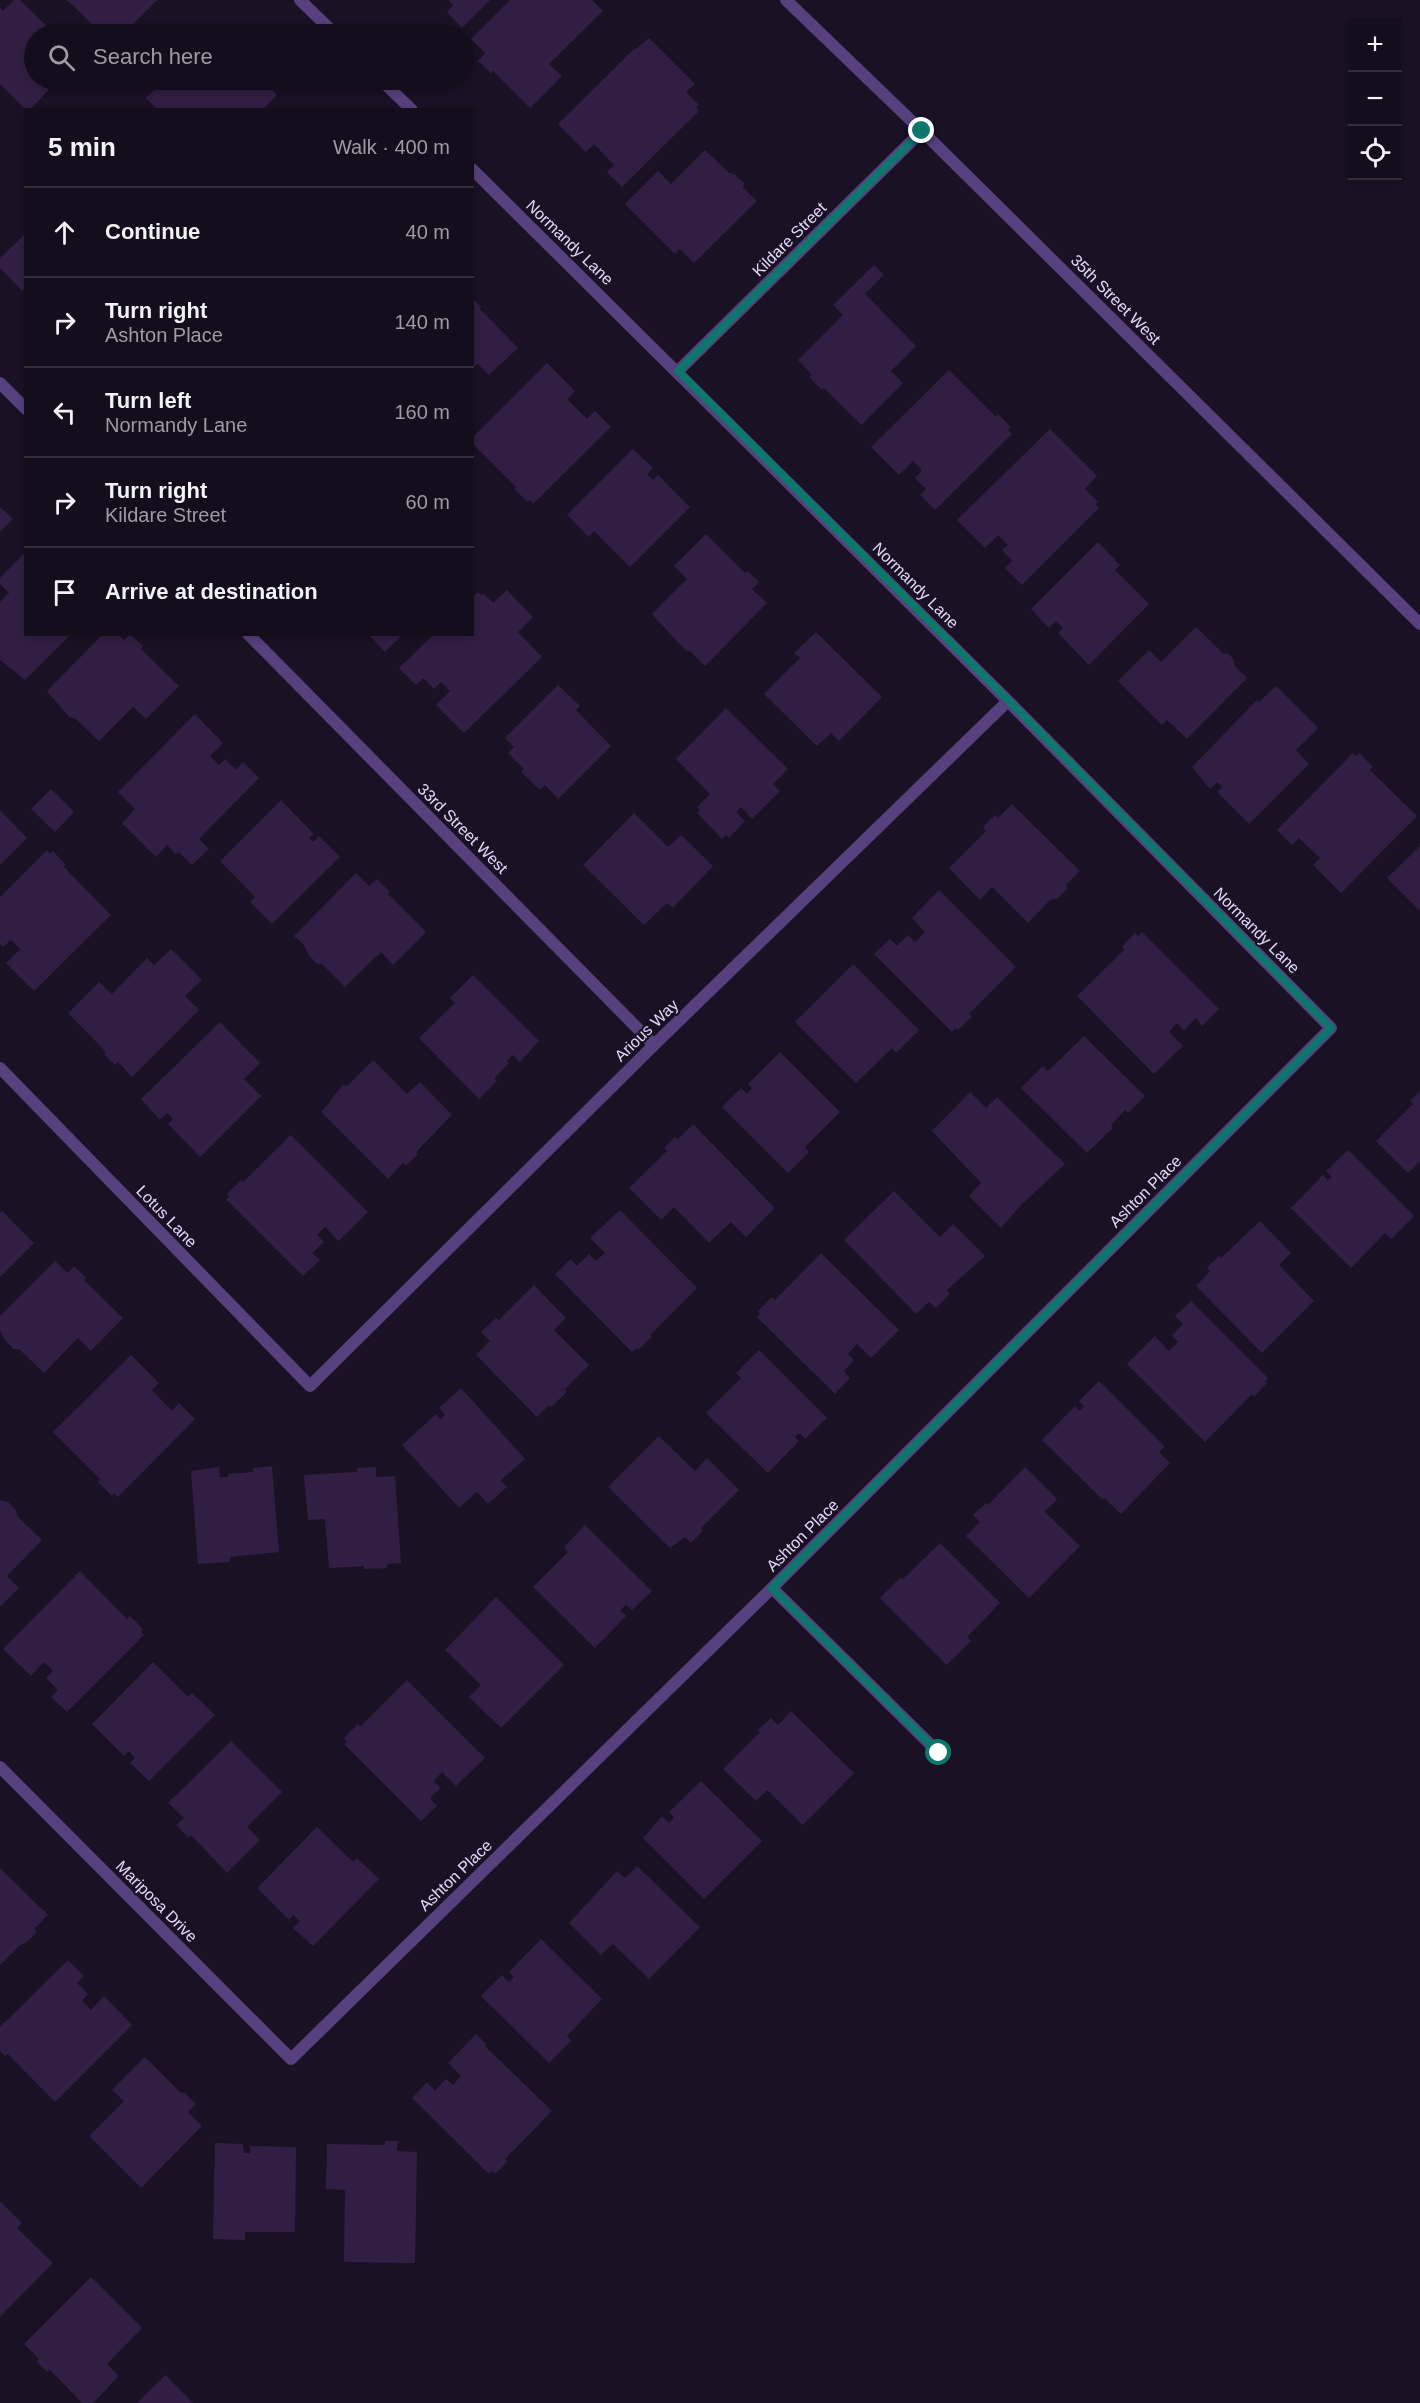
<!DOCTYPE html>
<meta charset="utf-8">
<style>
body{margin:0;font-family:Arial,sans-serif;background:#1d1624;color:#f1f3f6}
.controls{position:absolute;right:18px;top:18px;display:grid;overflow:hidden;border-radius:0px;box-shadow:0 3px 9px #0003}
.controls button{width:54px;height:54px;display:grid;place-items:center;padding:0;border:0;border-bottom:2px solid #332d3a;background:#140d1b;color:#f1f3f6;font:30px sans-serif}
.stop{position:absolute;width:18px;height:18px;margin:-14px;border:4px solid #0f766e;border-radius:50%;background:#fff}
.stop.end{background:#0f766e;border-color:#fff;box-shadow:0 2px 6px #0008}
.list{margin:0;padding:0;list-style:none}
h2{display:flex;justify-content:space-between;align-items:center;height:78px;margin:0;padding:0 24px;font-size:26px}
h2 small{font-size:20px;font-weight:400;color:#9d9ca3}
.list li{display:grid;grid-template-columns:39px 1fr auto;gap:18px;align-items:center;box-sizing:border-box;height:90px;padding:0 24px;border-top:2px solid #332d3a}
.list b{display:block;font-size:22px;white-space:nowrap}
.list p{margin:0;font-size:20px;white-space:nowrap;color:#9d9ca3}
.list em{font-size:20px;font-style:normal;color:#9d9ca3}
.icon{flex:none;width:33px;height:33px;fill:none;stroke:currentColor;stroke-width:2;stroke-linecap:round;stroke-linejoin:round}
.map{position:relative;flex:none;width:1420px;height:2403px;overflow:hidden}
.search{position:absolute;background:#140d1b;box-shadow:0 3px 9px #0003;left:24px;top:24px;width:450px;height:66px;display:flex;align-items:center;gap:15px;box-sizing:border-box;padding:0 21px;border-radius:33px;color:#9d9ca3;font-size:22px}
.panel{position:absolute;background:#140d1b;box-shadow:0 3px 9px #0003;left:24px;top:108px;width:450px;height:528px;border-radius:0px}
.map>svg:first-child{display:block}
.building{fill:#311f43}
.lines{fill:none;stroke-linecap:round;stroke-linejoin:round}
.street{stroke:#56417e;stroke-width:12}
.route{stroke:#0f766e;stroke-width:8}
.labels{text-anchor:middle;stroke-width:4.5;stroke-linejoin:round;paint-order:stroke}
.street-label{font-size:16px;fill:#e6d8fb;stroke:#1a1124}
</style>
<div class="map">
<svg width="1420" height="2403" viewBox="0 0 1420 2403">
<rect width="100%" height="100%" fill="#1a1124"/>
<path class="building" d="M14,0h6l35,34h-21v46h30l-5,5 -8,2 -21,23h-4l-26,-26v-76l3,3z
M67,0h90l-34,34h-21z
M448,0h42l-28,28 -15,-16 6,-7z
M510,0h82l11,11 -54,53 13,12 -32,32 -37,-37 -2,2 -13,-12 7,-8 -14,-14z
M649,38l46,46 -9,8 13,13 -3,2 3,4 -77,76 -15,-15 7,-7 -20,-21 -8,8 -28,-28 77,-76 1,1z
M164,80h98l15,15 -15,15h-104l-12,-12z
M705,150l24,23 5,1 10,9 -1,5 14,13 -63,62 -14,-14 -5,5 -50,-50 33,-33 13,13z
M26,233v54l-4,4 -22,-23v-10z
M874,265l10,10 -19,19 51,52 -25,25 12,12 -42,42 -37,-37 -2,2 -13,-13 3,-2 -14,-15 45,-45 -10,-10z
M472,298l9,9 -1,2 38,39 -29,27 -11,-11 -6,4z
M547,363l28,28 -8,8 20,20 8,-8 16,16 -78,77 -3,-4 -2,2 -14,-13 2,-2 -44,-44v-5z
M949,370l47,47 2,-3 13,13 -3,3 4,4 -77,76 -15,-15 6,-6 -11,-11 7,-8 -9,-9 -14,14 -28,-28z
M1050,429l47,47 -12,13 13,13 -3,2 4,4 -77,77 -17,-17 7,-7 -10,-11 6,-5 -10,-10 -13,13 -28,-28z
M633,449l20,19 -6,6 6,6 5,-5 32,32 -60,60 -36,-36 -5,6 -22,-22z
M0,507l13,12 -13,13z
M706,534l39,39 3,-2 11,11 -7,7 15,14 -62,63 -15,-15h-4l-34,-37 35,-35 -13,-13z
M1098,542l22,23 -5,5 34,34 -60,61 -31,-32 5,-5 -7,-7 -7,7 -18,-19z
M26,552v82h45l-46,46 -25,-20v-58l9,-9 -9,-9v-6z
M507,590l26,27 -15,15 24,25 -78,76 -28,-28 14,-14 -9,-9 -7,7 -11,-11 -7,7 -17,-17 35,-34h38v-37l6,-5 3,3 2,-2 10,10z
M1196,627l28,27 4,-1 6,7v5l13,13 -60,61 -20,-19 -5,5 -44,-44 31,-31 12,12z
M816,632l66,65 -43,44 -8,-8 -14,13 -53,-52 36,-36 -6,-5z
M103,634h14l7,6 6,-6 13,12 -2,3 38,37 -33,33 -13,-12 -34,34 -23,-22 -7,-2 -22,-26z
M368,634h35l-18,18z
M558,685l22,21 -4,4 35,36 -53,53 -13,-14 -5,5 -19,-18 2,-4 -15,-15 6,-6 -9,-9z
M1276,686l42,42 -22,22 13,14 -60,60 -32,-32 5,-5 -5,-5 -7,7 -18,-22 65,-67 2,2z
M726,708l62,61 -15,15 7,7 -28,28 -11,-12 -5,5 9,9 -16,17 -3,-3 -4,4 -25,-26 3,-3 -3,-3 13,-13 -34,-35z
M195,714l28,29 -13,13 9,9 6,-6 11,11 7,-8 16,16 -60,61 10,10 -17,16 -13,-13 -3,3 -9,-10 -11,12 -34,-34 13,-14 -17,-17z
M1353,753l4,3 2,-3 14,14 -3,3 47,46 -76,77 -28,-28 7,-7 -21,-20 -7,7 -15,-15z
M51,789l23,23 -19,20 -24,-23z
M281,800l33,34 -5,4 4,4 6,-6 21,21 -68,67 -22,-22 5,-5 -35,-36z
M1012,804l68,67 -13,13v5l-9,9 -8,2 -22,23 -36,-36 -12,13 -31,-32 37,-37 -3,-4 12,-12 3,3z
M0,810l27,28 -27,27z
M634,813l34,34 13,-12 32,31 -40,42 -6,-5 -23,22 -61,-60z
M1420,846v65l-33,-33z
M47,850l3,4 3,-3 13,14 -3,1 48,49 -77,76 -28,-28 14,-14 -9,-9 -8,7 -3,-3v-47z
M356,873l13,13 8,-7 13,13 -2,2 38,38 -33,33 -12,-13 -36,35 -23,-23 -6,-1 -8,-9 -4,-9 -10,-9z
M939,890l77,77 -47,47 3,3 -14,13 -2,-2 -4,4 -78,-78 16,-15 7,7 11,-11 7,7 10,-10 -13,-14z
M1142,932l77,77 -17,17 -6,-8 -12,12 -7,-7 -8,9 14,14 -29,28 -77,-78 47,-46 -2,-3 13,-14 3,3z
M171,949l31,31 -17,16 14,14 -67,67 -14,-15 -3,3 -11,-11 2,-2 -38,-39 31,-31 13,12 35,-36 7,7z
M853,964l66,66 -23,23 -4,-5 -36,35 -61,-61z
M473,975l66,66 -19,21 -7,-7 -6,6 2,2 -15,16 3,2 -18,18 -60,-61 36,-35 -5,-5z
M220,1022l40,41 -16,16 17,17 -61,61 -32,-33 5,-5 -6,-6 -7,7 -19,-21z
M1084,1036l61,60 -17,17 -3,-3 -14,15 2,3 -26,25 -66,-65 22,-22 5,5z
M780,1052l60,60 -35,35 4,5 -21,21 -66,-66 19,-19 6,6 5,-6 -4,-4z
M373,1060l34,34 13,-12 32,33 -36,37 2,2 -12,12 -3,-3 -15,16 -67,-67 9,-10 5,-8 8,-9 4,1z
M1420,1091v70l-12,12 -32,-32 37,-37 -3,-3z
M970,1092l16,16 11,-11 68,67 -44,41 -20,23 -32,-32 12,-13 -49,-52z
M693,1124l82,84 -29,29 -15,-15 -22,21 -35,-36 -13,13 -32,-32 38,-37 -3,-3 11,-11 3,2z
M291,1135l77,77 -29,29 -14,-14 -8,8 7,7 -12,11 8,7 -17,16 -77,-77 3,-2 -2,-3 14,-14 2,2z
M1348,1150l66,66 -23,23 -6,-6 -34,35 -60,-60 32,-33 5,5 4,-3 -6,-6z
M894,1191l46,46 13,-13 32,32 -38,34 3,4 -14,14 -7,-6 -13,12 -72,-74z
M620,1210l77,78 -47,47 2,2 -14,13 -2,-1 -4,3 -77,-78 16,-15 6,7 12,-12 7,7 9,-8 -15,-15z
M2,1211l32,32 -34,34v-64z
M1260,1221l31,32 -12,12 35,36 -52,52 -66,-67 14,-15 -3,-3 12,-12 2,2z
M821,1253l78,77 -28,28 -14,-14 -9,10 6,6 -10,11 6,7 -15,16 -78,-77 3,-3 -2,-3 14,-14 3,3z
M55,1261l13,12 6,-7 12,12 -2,2 39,38 -32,33 -13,-13 -34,35 -25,-24h-6l-8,-9 -5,-9v-15z
M534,1285l32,33 -12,12 35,35 -24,24 2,3 -16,15 -2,-2 -12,12 -61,-62 14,-14 -9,-9 15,-14 3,2z
M1191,1301l77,77 -3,3 2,2 -13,14 -2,-3 -47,48 -78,-78 28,-28 14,15 9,-9 -6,-7 11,-11 -8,-8z
M759,1350l68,68 -22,21 -6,-6 -4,4 4,4 -31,32 -62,-60 35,-35 -5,-5z
M131,1355l28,28 -7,7 20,21 7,-8 16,16 -77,78 -4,-4 -2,3 -14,-14 2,-3 -47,-47z
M1099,1381l66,66 -6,5 11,11 -49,51 -17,-16 -1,2 -61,-60 33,-34 5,5 4,-5 -5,-5z
M461,1388l64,71 -24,21 6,7 -19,17 -11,-12 -18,16 -57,-63 34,-31 4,5 5,-4 -6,-7z
M659,1436l36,35 12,-13 32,32 -38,38 2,3 -12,12 -6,-6 -15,11 -62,-61z
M272,1466l7,86 -49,5v5l-32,2 -7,-93 28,-4 1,10h8v-3l25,-2v-4z
M376,1467v10l19,-1 6,87 -14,1v4l-23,1v-3l-35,2 -4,-49 -17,1 -4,-45 53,-3v-4z
M1025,1467l32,32 -12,13 35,34 -51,52 -63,-62 14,-14 -7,-7 13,-12 2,2z
M0,1500l8,2 8,8 1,6 25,24 -35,36 12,12 -19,19z
M585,1525l67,66 -20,19 -6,-5 -6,5 6,6 -31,32 -62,-61 35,-35 -4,-5z
M940,1543l60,60 -33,34 4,4 -24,24 -67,-67 21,-21 2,2z
M80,1571l47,48 3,-3 13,13 -2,3 3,3 -77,77 -16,-15 7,-7 -12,-12 7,-7 -9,-9 -13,14 -28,-27z
M496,1597l68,68 -63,63 -32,-31 12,-12 -36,-35z
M153,1662l35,35 4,-4 23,22 -66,66 -19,-18 5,-5 -6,-7 -5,5 -32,-32z
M407,1680l78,78 -29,28 -14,-14 -8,9 6,7 -10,10 7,8 -16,15 -77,-77 3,-2 -3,-4 14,-14 2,3z
M791,1711l63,62 -51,52 -36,-35 -11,11 -33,-32 37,-37 -2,-2 13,-12 7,7z
M231,1741l51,51 -35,35 13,13 -33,33 -36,-38 -2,3 -13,-13 8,-7 -16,-15z
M701,1781l61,60 -58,58 -61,-61 19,-22 7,7 5,-5 -5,-6z
M317,1827l36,35 4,-4 22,21 -66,67 -20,-18 7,-7 -7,-6 -4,5 -32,-32z
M637,1866l63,61 -51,52 -36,-35 -12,11 -32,-32 48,-52 8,7z
M0,1868l48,47 -13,13 1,5 -10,10 -6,2 -20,20z
M541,1939l61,60 -35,37 4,5 -22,22 -68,-67 21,-21 7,7 5,-5 -5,-5z
M68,1960l16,16 -7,7 11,11 -6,7 9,9 13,-14 28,29 -77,77 -47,-48 -3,2 -5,-5v-24z
M476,2034l10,10 -1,2 67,65 -47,48 3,2 -13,13 -3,-3 -3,3 -77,-76 15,-16 8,9 11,-12 7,6 8,-9 -13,-13z
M145,2057l36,36 2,-1 13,12 -8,8 14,14 -61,62 -52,-52 35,-35 -12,-11z
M385,2141h13l-1,10 20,1 -2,111 -71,-1 1,-72 -19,-1 1,-45 58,1z
M215,2143l28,1 1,9h6v-7l46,1 -1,85h-50v8l-32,-1z
M0,2201l22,22 -5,5 36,35 -53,54z
M91,2277l51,51 -35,36 12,12 -26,27h-11l-32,-33 -3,2 -11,-11 3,-2 -15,-15z
M165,2375l28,28h-56z"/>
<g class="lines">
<path class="street" d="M300,0l35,34
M786,0l136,131 498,493
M381,80l31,30
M678,371l244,-240
M0,383l26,26
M248,634l406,411
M0,1068l310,318 344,-341 354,-344
M772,1588l167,165
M0,1767l291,292 481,-471 559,-560 -323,-327 -536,-532"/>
</g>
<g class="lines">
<path class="route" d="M922,131l-244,240 330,329 323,328 -559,560 167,165"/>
</g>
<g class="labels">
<g class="street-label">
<text transform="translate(789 239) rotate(-45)" y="6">Kildare Street</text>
<text transform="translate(570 242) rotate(44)" y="6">Normandy Lane</text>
<text transform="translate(1116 299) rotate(45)" y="6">35th Street West</text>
<text transform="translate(916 585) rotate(45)" y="6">Normandy Lane</text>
<text transform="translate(463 828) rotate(45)" y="6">33rd Street West</text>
<text transform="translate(1257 930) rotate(45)" y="6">Normandy Lane</text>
<text transform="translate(646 1030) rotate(-44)" y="6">Arious Way</text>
<text transform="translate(1145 1191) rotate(-45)" y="6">Ashton Place</text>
<text transform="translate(167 1216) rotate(46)" y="6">Lotus Lane</text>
<text transform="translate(802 1535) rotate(-45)" y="6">Ashton Place</text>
<text transform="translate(455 1875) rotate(-44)" y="6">Ashton Place</text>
<text transform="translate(157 1901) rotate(45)" y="6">Mariposa Drive</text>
</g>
</g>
</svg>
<div class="controls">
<button>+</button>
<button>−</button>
<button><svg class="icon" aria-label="locate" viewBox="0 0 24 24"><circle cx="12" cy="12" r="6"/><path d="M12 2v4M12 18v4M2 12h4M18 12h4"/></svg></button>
</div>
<div class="stop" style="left:939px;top:1753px"></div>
<div class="stop end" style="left:922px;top:131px"></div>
<div class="search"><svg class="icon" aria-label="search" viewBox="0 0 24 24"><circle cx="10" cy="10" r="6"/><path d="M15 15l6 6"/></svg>Search here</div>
<section class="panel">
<h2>5 min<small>Walk · 400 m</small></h2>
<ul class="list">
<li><svg class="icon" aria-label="ahead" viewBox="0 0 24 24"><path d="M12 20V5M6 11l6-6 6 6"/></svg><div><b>Continue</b></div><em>40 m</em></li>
<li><svg class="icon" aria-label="right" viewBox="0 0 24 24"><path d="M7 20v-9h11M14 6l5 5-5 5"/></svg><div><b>Turn right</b><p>Ashton Place</p></div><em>140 m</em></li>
<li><svg class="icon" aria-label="left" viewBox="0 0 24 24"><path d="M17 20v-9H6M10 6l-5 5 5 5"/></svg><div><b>Turn left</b><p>Normandy Lane</p></div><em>160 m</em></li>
<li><svg class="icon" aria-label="right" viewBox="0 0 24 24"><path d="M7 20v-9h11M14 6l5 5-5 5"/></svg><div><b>Turn right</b><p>Kildare Street</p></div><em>60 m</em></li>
<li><svg class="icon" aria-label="arrive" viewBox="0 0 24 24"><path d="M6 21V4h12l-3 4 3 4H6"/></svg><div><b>Arrive at destination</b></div></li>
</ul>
</section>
</div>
